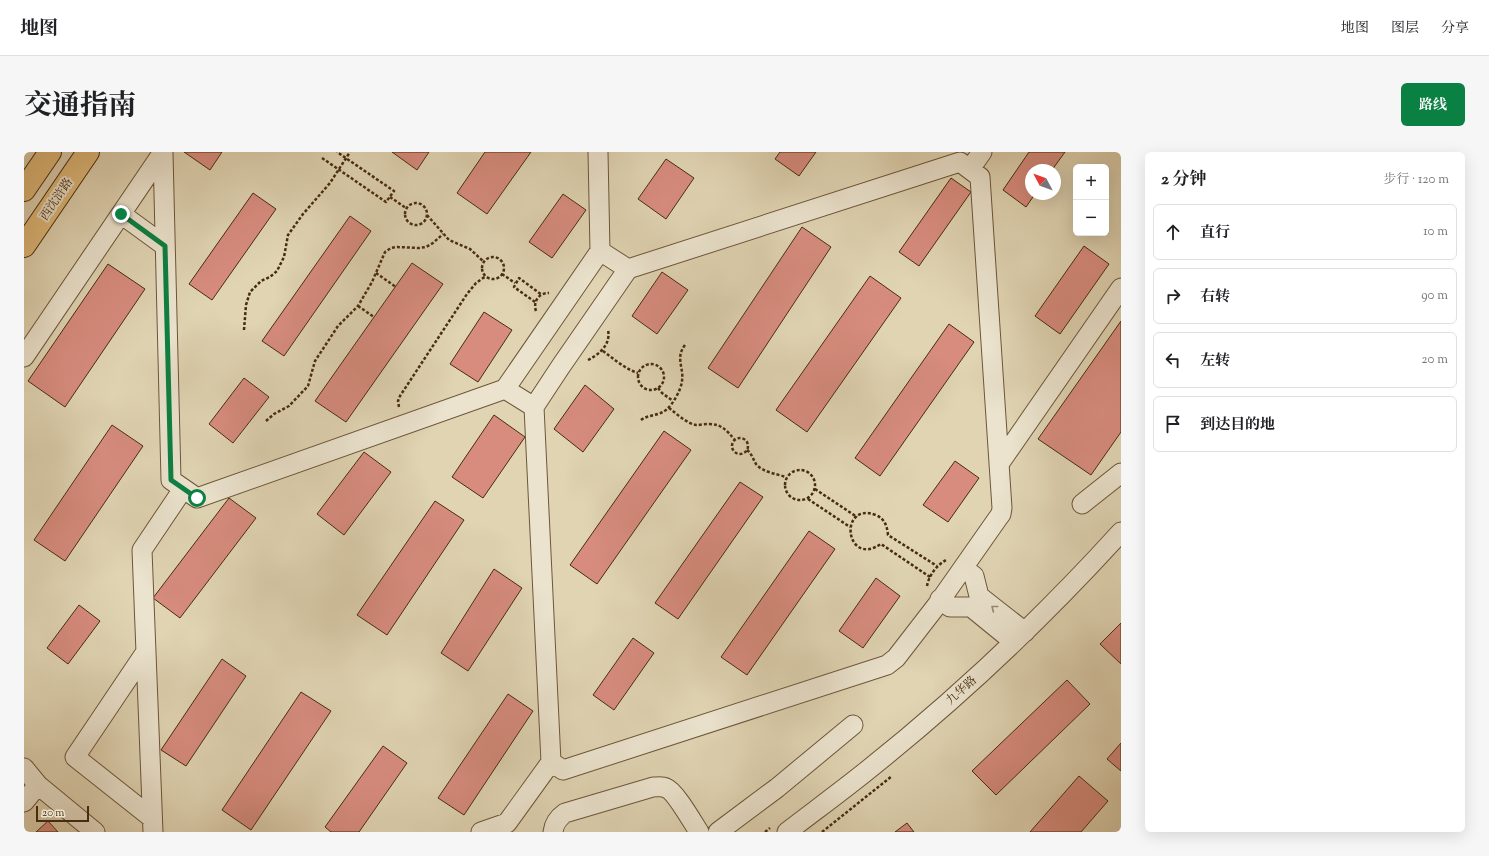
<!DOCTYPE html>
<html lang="zh">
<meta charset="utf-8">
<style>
body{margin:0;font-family:"Sorts Mill Goudy","Noto Serif SC",serif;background:#f6f6f6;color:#202124}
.controls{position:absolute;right:12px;top:12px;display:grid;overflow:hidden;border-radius:6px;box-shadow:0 4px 16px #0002}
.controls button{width:36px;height:36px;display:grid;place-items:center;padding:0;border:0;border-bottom:1px solid #e0e0e0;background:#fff;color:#202124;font:20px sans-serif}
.compass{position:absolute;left:1001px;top:12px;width:36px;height:36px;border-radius:50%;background:#fff;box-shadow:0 4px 16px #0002;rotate:311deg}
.scale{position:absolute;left:12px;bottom:10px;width:53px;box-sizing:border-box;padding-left:4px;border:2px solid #472c10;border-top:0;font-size:11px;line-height:14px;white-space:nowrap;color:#472c10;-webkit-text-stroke:3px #ebe3ce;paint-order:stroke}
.stop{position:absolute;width:12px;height:12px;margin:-9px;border:3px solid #0b8043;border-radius:50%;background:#fff}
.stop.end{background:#0b8043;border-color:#fff;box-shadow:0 1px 4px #0008}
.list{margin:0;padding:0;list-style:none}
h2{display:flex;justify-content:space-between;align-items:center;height:52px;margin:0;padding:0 16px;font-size:17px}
h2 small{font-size:13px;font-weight:400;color:#757577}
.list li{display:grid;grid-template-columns:26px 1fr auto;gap:12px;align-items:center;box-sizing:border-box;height:56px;margin:0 8px 8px;padding:0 8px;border:1px solid #e0e0e0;border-radius:6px}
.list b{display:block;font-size:15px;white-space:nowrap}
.list em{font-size:13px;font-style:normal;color:#757577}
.icon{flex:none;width:22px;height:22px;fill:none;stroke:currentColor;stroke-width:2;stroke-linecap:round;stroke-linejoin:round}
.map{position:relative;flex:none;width:1097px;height:680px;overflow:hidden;border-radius:6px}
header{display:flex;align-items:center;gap:24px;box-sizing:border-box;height:56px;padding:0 20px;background:#fff;border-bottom:1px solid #e0e0e0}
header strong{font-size:19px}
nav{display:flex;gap:22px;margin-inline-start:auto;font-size:14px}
.intro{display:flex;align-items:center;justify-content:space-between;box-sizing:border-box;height:96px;padding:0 24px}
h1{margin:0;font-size:28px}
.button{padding:10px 18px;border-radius:6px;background:#0b8043;color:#fff;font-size:14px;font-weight:700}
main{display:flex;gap:24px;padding:0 24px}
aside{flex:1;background:#fff;border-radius:6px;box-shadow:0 4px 16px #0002}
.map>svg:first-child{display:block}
.building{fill:#d78c7e;stroke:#472c10}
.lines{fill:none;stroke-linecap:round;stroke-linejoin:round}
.minor-casing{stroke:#6d5639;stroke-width:21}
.major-casing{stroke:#472c10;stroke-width:24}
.path{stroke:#472c10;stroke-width:2.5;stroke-dasharray:3 2;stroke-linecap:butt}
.minor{stroke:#ebe3ce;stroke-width:19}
.major{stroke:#e0ba7a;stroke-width:22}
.oneway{stroke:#99886f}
.route{stroke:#0b8043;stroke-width:5}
.labels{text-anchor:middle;stroke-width:4;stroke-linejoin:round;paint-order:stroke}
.street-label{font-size:12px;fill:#472c10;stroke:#ebe3ce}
</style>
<header>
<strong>地图</strong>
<nav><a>地图</a><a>图层</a><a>分享</a></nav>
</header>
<div class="intro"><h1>交通指南</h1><a class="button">路线</a></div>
<main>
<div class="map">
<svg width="1097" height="680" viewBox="0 0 1097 680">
<rect width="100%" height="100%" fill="#e0d4b3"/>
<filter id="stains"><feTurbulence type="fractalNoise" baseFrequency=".005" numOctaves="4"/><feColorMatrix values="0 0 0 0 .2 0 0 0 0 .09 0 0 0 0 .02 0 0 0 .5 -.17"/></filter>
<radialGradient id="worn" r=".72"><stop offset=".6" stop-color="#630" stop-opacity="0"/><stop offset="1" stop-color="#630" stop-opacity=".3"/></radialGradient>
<path class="building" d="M160,0h38l-12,18z
M368,0h37l-12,18z
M461,0h46l-44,62 -30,-21z
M756,0h36l-17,24 -24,-17z
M1005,0h36l-13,18h-21v24h4l-9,13 -23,-17z
M642,7l28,19 -28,41 -28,-20z
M927,26l20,14 -52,74 -20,-14z
M229,41l23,16 -64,91 -23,-16z
M539,42l23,16 -34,48 -23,-16z
M326,64l21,15 -87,125 -22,-15z
M778,75l29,20 -93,141 -30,-20z
M1060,94l25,18 -49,70 -25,-18z
M388,111l31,21 -97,138 -31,-21z
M84,112l37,25 -80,118 -37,-26z
M638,120l26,18 -31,44 -25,-18z
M846,124l31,22 -94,134 -31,-22z
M460,160l28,18 -34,52 -28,-18z
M1097,169v111l-30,43 -53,-36z
M925,172l25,18 -94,134 -25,-18z
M220,226l25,19 -36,46 -24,-19z
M561,233l29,24 -31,43 -29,-23z
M470,263l31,22 -42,61 -31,-21z
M88,273l31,21 -78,115 -31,-21z
M640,279l27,19 -94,134 -27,-19z
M340,300l27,20 -47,63 -27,-21z
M931,309l24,17 -31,44 -25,-17z
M716,330l23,15 -85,122 -23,-16z
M205,346l27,20 -76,100 -27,-20z
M411,349l29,19 -77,115 -30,-20z
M785,379l26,18 -88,126 -26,-18z
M470,417l28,19 -54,83 -27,-18z
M852,426l24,18 -37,52 -24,-17z
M55,453l21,16 -32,43 -21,-16z
M1097,471v41l-21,-20z
M609,486l21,15 -40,57 -21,-15z
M198,507l24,17 -60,90 -25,-16z
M1043,528l23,24 -94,91 -24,-24z
M277,540l30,19 -80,119 -29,-20z
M484,542l25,17 -69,104 -26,-17z
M1097,591v28l-14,-12z
M359,594l24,17 -48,69h-28l-6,-5z
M1055,624l29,25 -27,31h-51z
M24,669l10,11h-22z
M883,671l7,9h-19z"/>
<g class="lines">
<g class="minor-casing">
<path id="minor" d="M139,1l8,327 26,18 308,-109 95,-138 -2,-99
M936,10l20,15 22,331 -1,6 -3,4 -61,87 -41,53 -9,7 -324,105 -12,-8 -17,-355 27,-41 67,-97z
M946,17l12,-17
M97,62l44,32
M576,99l28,18
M0,205l139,-205
M481,237l29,18
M975,312l122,-176
M1058,352l39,-31
M939,416l11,8 5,20 46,36
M916,447l10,8h21l43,35
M121,501l-70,104 77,61
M0,616l14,17 57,47
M0,650l14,-17
M129,680l-11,-282 41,-61
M457,680l26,-9 44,-61
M529,680c1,-9 5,-14 12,-19l88,-26c5,0 9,-1 13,1 9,3 27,35 33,44
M694,680l59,-44 76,-63
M763,680c26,-20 52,-39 77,-59 92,-73 178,-154 257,-241"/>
</g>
<g class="major-casing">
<path id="major" d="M0,38l26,-38
M0,94l64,-94"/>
</g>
<path class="path" d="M298,6l64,44 8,-11 -57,-39
M366,45l16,11
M381 62a11 11 0 1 1 22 0a11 11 0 1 1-22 0Z
M403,63l22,25 21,9 14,13
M458 116a11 11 0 1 1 22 0a11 11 0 1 1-22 0Z
M352,121l20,14
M478,122l13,9
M511,150l-21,-15 5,-9 23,17
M334,154l16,11
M512,159c-3,-9 2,-18 13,-18
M220,178l2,-25 4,-13 11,-11 9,-4 7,-6 7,-14 4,-22 15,-21 27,-31 20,-31
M579,199c11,8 22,18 35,22
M564,208c12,-6 23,-16 20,-30
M614 225a13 13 0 1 1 26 0a13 13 0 1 1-26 0Z
M634,236l4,5 11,8
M375,255l-1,-6 2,-5 67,-102 9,-11 10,-7
M645,256c8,6 17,15 27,17 4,0 9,-1 13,-1 13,0 18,7 26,16
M617,268c8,-6 19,-4 26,-11 6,-5 14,-19 15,-28 2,-14 -7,-23 3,-36
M242,269l8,-7 15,-8 19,-20 7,-25 23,-35 20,-20 14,-24 13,-30 6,-4 6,-1 22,1 7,-1 7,-4 10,-9
M708 294a8 8 0 1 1 16 0a8 8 0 1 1-16 0Z
M723,298c5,4 6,9 9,14 6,8 21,10 30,13
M761 333a15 15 0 1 1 30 0a15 15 0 1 1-30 0Z
M791,337l42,28
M784,347l42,28
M906,425l-49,-33c-36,24 -43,-43 -5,-29 9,4 11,11 12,20l49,31
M903,434c2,-11 10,-21 19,-26
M741,680l5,-4
M798,680l70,-56"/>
<use href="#minor" class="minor"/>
<use href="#major" class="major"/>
</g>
<defs><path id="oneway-chevron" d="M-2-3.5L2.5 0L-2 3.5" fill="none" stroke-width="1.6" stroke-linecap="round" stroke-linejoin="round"/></defs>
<use class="oneway" href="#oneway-chevron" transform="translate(970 456) rotate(-142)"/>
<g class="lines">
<path class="route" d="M97,62l44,32 6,234 26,18"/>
</g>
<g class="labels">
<g class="street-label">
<text transform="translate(32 47) rotate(-56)" y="4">西沈浒路</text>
<text transform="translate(937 538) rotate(-42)" y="4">九华路</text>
</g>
</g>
<rect width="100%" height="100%" filter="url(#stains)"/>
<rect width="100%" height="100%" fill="url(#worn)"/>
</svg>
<div class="controls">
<button>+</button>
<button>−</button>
</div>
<svg class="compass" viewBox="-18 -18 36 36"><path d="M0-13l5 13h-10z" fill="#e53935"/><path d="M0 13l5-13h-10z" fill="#757577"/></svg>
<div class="scale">20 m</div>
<div class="stop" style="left:173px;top:346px"></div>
<div class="stop end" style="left:97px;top:62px"></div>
</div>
<aside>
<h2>2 分钟<small>步行 · 120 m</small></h2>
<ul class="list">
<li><svg class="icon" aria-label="ahead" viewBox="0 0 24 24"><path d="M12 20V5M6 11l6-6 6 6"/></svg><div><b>直行</b></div><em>10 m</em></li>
<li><svg class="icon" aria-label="right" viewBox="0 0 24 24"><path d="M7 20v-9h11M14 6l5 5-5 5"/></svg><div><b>右转</b></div><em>90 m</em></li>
<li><svg class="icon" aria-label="left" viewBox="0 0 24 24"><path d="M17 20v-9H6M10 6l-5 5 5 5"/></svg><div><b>左转</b></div><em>20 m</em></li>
<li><svg class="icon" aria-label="arrive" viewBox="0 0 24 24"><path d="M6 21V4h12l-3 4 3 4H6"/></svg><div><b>到达目的地</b></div></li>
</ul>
</aside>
</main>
